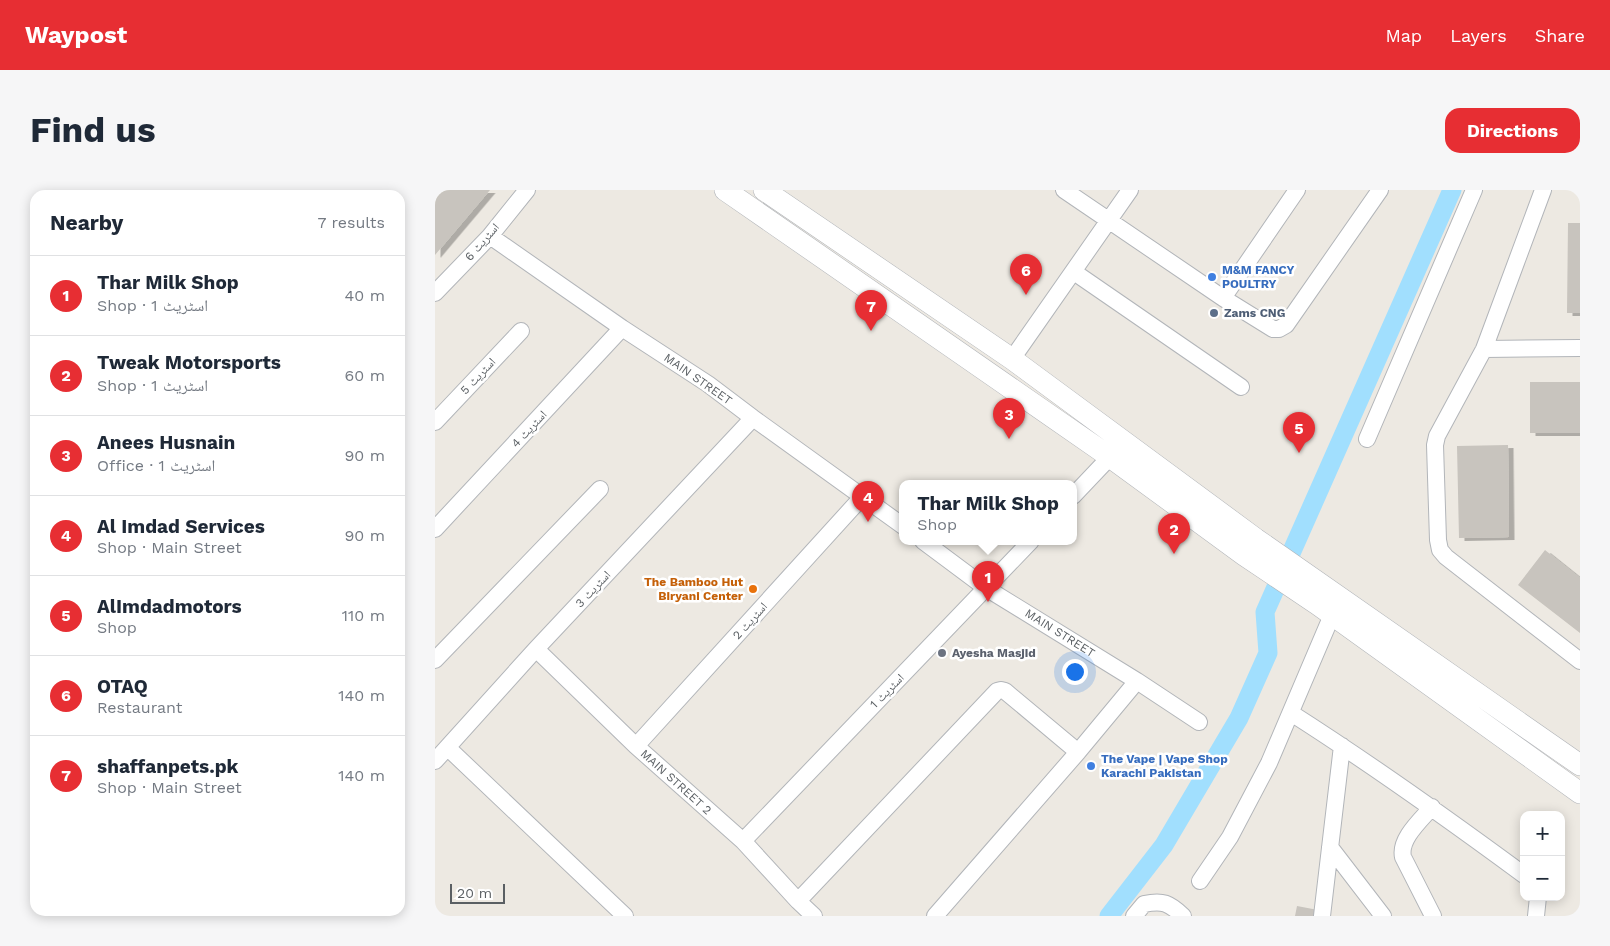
<!DOCTYPE html>
<meta charset="utf-8">
<style>
body{margin:0;font-family:"Work Sans","Noto Naskh Arabic",sans-serif;background:#f6f6f7;color:#1f2937}
.controls{position:absolute;right:15px;bottom:15px;display:grid;overflow:hidden;border-radius:10px;box-shadow:0 2px 12px #0003}
.controls button{width:45px;height:45px;display:grid;place-items:center;padding:0;border:0;border-bottom:1px solid #e0e1e3;background:#fff;color:#1f2937;font:25px sans-serif}
.scale{position:absolute;left:15px;bottom:12px;width:55px;box-sizing:border-box;padding-left:5px;border:2px solid #5a5f63;border-top:0;font-size:14px;line-height:18px;white-space:nowrap;color:#5a5f63;-webkit-text-stroke:4px #fff;paint-order:stroke}
.you{position:absolute;left:639px;top:481px;width:18px;height:18px;margin:-12px;border:4px solid #fff;border-radius:50%;background:#1a73e8;box-shadow:0 0 0 8px #1a73e833}
.badge{display:grid;place-items:center;width:32px;height:32px;border-radius:50%;background:#e72e33;color:#fff;font-size:16px;font-weight:700}
.pin{position:absolute;translate:-50% -41px;filter:drop-shadow(0 1px 2px #0008)}
.pin::after{content:'';position:absolute;top:26px;width:18px;height:15px;background:inherit;clip-path:polygon(0 0,100% 0,50% 100%)}
.popup{position:absolute;left:464px;top:290px;width:178px;height:65px;box-sizing:border-box;display:grid;place-content:center;border-radius:10px;background:#fff;filter:drop-shadow(0 1px 4px #0005);font-size:16px;white-space:nowrap;color:#747a83}
.popup b{font-size:19px;color:#1f2937}
.popup::after{content:'';position:absolute;left:50%;top:100%;margin-left:-10px;border:10px solid transparent;border-top-color:#fff}
.list{margin:0;padding:0;list-style:none}
h2{display:flex;justify-content:space-between;align-items:center;height:65px;margin:0;padding:0 20px;font-size:21px}
h2 small{font-size:16px;font-weight:400;color:#747a83}
.list li{display:grid;grid-template-columns:32px 1fr auto;gap:15px;align-items:center;box-sizing:border-box;height:80px;padding:0 20px;border-top:1px solid #e0e1e3}
.list b{display:block;font-size:19px;white-space:nowrap}
.list p{margin:0;font-size:16px;white-space:nowrap;color:#747a83}
.list em{font-size:16px;font-style:normal;color:#747a83}
.map{position:relative;flex:none;width:1145px;height:726px;overflow:hidden;border-radius:15px}
header{display:flex;align-items:center;gap:30px;box-sizing:border-box;height:70px;padding:0 25px;background:#e72e33;color:#fff}
header strong{font-size:24px}
nav{display:flex;gap:28px;margin-inline-start:auto;font-size:18px}
.intro{display:flex;align-items:center;justify-content:space-between;box-sizing:border-box;height:120px;padding:0 30px}
h1{margin:0;font-size:35px}
.button{padding:12px 22px;border-radius:15px;background:#e72e33;color:#fff;font-size:18px;font-weight:700}
main{display:flex;gap:30px;padding:0 30px}
aside{flex:1;background:#fff;border-radius:15px;box-shadow:0 2px 12px #0003}
.map>svg:first-child{display:block}
.lines{fill:none;stroke-linecap:round;stroke-linejoin:round}
.canal{stroke:#a1dffe;stroke-width:19}
.building{fill:#c8c4be;filter:url(#shadow)}
.minor-casing{stroke:#b2b5b9;stroke-width:18}
.tertiary-casing{stroke:#b2b5b9;stroke-width:22}
.minor{stroke:#fff;stroke-width:16}
.tertiary{stroke:#fff;stroke-width:21}
.shop-dot{fill:#3f7fe0;stroke:#fff;stroke-width:2}
.service-dot{fill:#5c6f8a;stroke:#fff;stroke-width:2}
.food-dot{fill:#e8710a;stroke:#fff;stroke-width:2}
.worship-dot{fill:#6b7280;stroke:#fff;stroke-width:2}
.labels{text-anchor:middle;stroke-width:5;stroke-linejoin:round;paint-order:stroke}
.street-label{font-size:12px;fill:#5a5f63;stroke:#fff}
.shop-label{font-size:12px;font-weight:bold;fill:#366cbe;stroke:#fff;text-anchor:start}
.service-label{font-size:12px;font-weight:bold;fill:#4e5e75;stroke:#fff;text-anchor:start}
.food-label{font-size:12px;font-weight:bold;fill:#c56008;stroke:#fff;text-anchor:end}
.worship-label{font-size:12px;font-weight:bold;fill:#5b616d;stroke:#fff;text-anchor:start}
</style>
<header>
<strong>Waypost</strong>
<nav><a>Map</a><a>Layers</a><a>Share</a></nav>
</header>
<div class="intro"><h1>Find us</h1><a class="button">Directions</a></div>
<main>
<aside>
<h2>Nearby<small>7 results</small></h2>
<ul class="list">
<li><span class="badge">1</span><div><b>Thar Milk Shop</b><p>Shop · اسٹریٹ 1</p></div><em>40 m</em></li>
<li><span class="badge">2</span><div><b>Tweak Motorsports</b><p>Shop · اسٹریٹ 1</p></div><em>60 m</em></li>
<li><span class="badge">3</span><div><b>Anees Husnain</b><p>Office · اسٹریٹ 1</p></div><em>90 m</em></li>
<li><span class="badge">4</span><div><b>Al Imdad Services</b><p>Shop · Main Street</p></div><em>90 m</em></li>
<li><span class="badge">5</span><div><b>AlImdadmotors</b><p>Shop</p></div><em>110 m</em></li>
<li><span class="badge">6</span><div><b>OTAQ</b><p>Restaurant</p></div><em>140 m</em></li>
<li><span class="badge">7</span><div><b>shaffanpets.pk</b><p>Shop · Main Street</p></div><em>140 m</em></li>
</ul>
</aside>
<div class="map">
<svg width="1145" height="726" viewBox="0 0 1145 726">
<defs>
<filter id="shadow"><feDropShadow dx="5.5" dy="3" stdDeviation="0" flood-color="#0004"/></filter>
</defs>
<rect width="100%" height="100%" fill="#ede9e2"/>
<g class="lines">
<path class="canal" d="M674,726l55,-71 75,-127 29,-65 -3,-41 187,-422"/>
</g>
<path class="building" d="M0,0h55l-55,65z
M1133,33h12v90h-13z
M1095,192h50v51h-50z
M1073,255l1,92 -50,1 -2,-92z
M1110,360l35,28v55l-62,-48z
M862,716l21,4 -1,6h-22z"/>
<g class="lines">
<g class="minor-casing">
<path id="minor" d="M629,0l159,108 50,31h6l7,-4 94,-135
M1108,0l-59,159 -47,87 -2,9 3,95 2,10 6,7 134,104
M55,46l132,92 86,56 45,34 150,108
M639,82l167,115
M0,103l55,-57 37,-46
M788,108l74,-108
M1049,159l96,-1
M577,169l118,-169
M0,232l86,-91
M932,249l107,-249
M638,306l37,-39
M0,339l187,-201
M488,351l63,47 151,93 62,41
M101,459l100,97 107,95 55,60 16,15
M0,470l165,-171
M856,523c80,51 157,106 233,162
M201,556l227,-250
M13,558l177,168
M0,571l101,-112 217,-231
M997,617c-11,13 -33,32 -29,50l30,59
M308,651l288,-300
M895,657l53,69
M765,691l30,-44 39,-74 63,-148
M363,711l199,-210 4,-1 4,1 73,61
M500,726l143,-164 59,-71
M699,726l10,-12c19,-4 25,-1 39,12
M887,726l20,-170
M1101,726l2,-19"/>
</g>
<g class="tertiary-casing">
<path id="tertiary" d="M290,0l385,267 134,98 73,49 263,189
M329,0l248,169 244,180 324,226"/>
</g>
<use href="#minor" class="minor"/>
<use href="#tertiary" class="tertiary"/>
</g>
<g class="shop-dot">
<circle cx="777" cy="87" r="5"/>
<circle cx="656" cy="576" r="5"/>
</g>
<circle class="service-dot" cx="779" cy="123" r="5"/>
<circle class="food-dot" cx="318" cy="399" r="5"/>
<circle class="worship-dot" cx="507" cy="463" r="5"/>
<g class="labels">
<g class="street-label">
<text transform="translate(47 52) rotate(-49)" y="4">اسٹریٹ 6</text>
<text transform="translate(43 186) rotate(-47)" y="4">اسٹریٹ 5</text>
<text transform="translate(263 189) rotate(35)" y="4">MAIN STREET</text>
<text transform="translate(94 239) rotate(-47)" y="4">اسٹریٹ 4</text>
<text transform="translate(158 399) rotate(-47)" y="4">اسٹریٹ 3</text>
<text transform="translate(315 431) rotate(-48)" y="4">اسٹریٹ 2</text>
<text transform="translate(625 443) rotate(32)" y="4">MAIN STREET</text>
<text transform="translate(452 501) rotate(-46)" y="4">اسٹریٹ 1</text>
<text transform="translate(241 592) rotate(42)" y="4">MAIN STREET 2</text>
</g>
<g class="shop-label">
<text x="787" y="84">M&amp;M FANCY<tspan x="787" dy="14">POULTRY</tspan></text>
<text x="666" y="573">The Vape | Vape Shop<tspan x="666" dy="14">Karachi Pakistan</tspan></text>
</g>
<g class="service-label">
<text x="789" y="127">Zams CNG</text>
</g>
<g class="food-label">
<text x="308" y="396">The Bamboo Hut<tspan x="308" dy="14">Biryani Center</tspan></text>
</g>
<g class="worship-label">
<text x="517" y="467">Ayesha Masjid</text>
</g>
</g>
</svg>
<div class="controls">
<button>+</button>
<button>−</button>
</div>
<div class="scale">20 m</div>
<div class="you"></div>
<div class="pin badge" style="left:553px;top:412px">1</div>
<div class="popup"><b>Thar Milk Shop</b>Shop</div>
<div class="pin badge" style="left:739px;top:364px">2</div>
<div class="pin badge" style="left:574px;top:249px">3</div>
<div class="pin badge" style="left:433px;top:332px">4</div>
<div class="pin badge" style="left:864px;top:263px">5</div>
<div class="pin badge" style="left:591px;top:105px">6</div>
<div class="pin badge" style="left:436px;top:141px">7</div>
</div>
</main>
